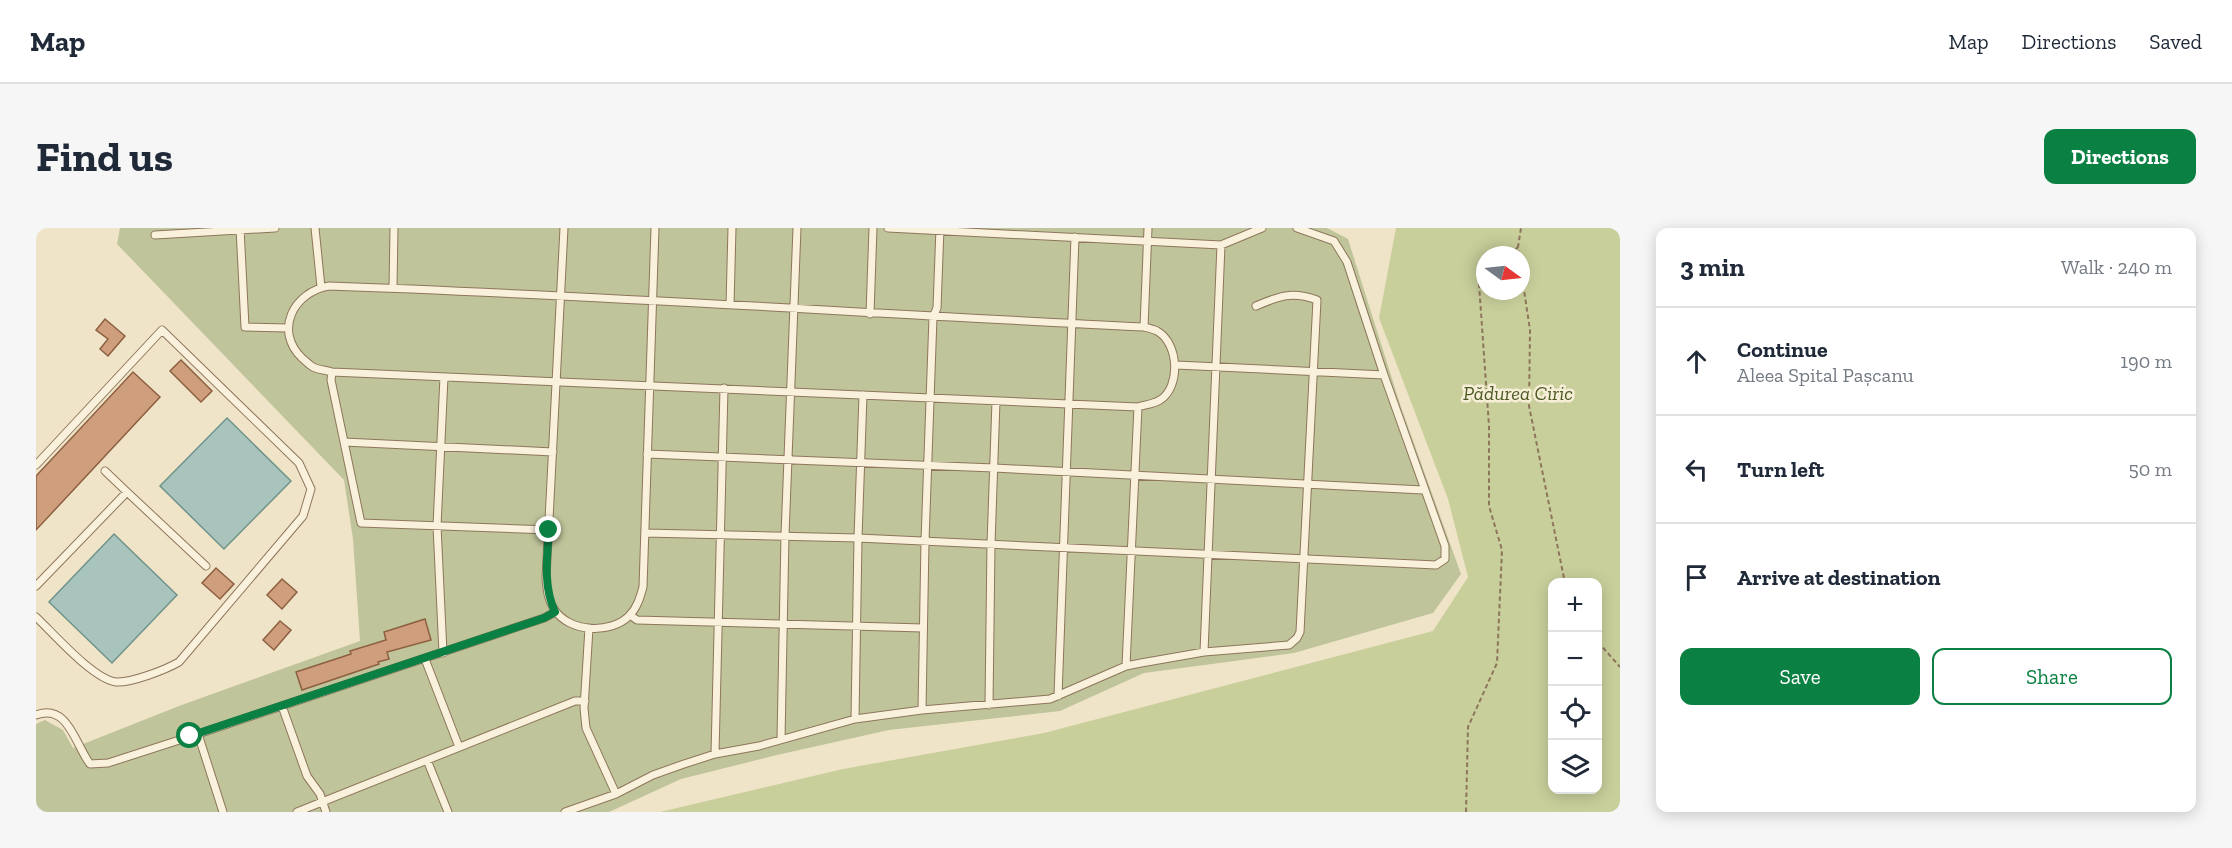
<!DOCTYPE html>
<meta charset="utf-8">
<style>
body{margin:0;font-family:"Zilla Slab",serif;background:#f6f6f7;color:#1f2937}
.controls{position:absolute;right:18px;bottom:18px;display:grid;overflow:hidden;border-radius:12px;box-shadow:0 3px 15px #0003}
.controls button{width:54px;height:54px;display:grid;place-items:center;padding:0;border:0;border-bottom:2px solid #e0e1e3;background:#fff;color:#1f2937;font:30px sans-serif}
.compass{position:absolute;left:1440px;top:18px;width:54px;height:54px;border-radius:50%;background:#fff;box-shadow:0 3px 15px #0003;rotate:105deg}
.stop{position:absolute;width:18px;height:18px;margin:-14px;border:4px solid #0b8043;border-radius:50%;background:#fff}
.stop.end{background:#0b8043;border-color:#fff;box-shadow:0 2px 6px #0008}
.list{margin:0;padding:0;list-style:none}
h2{display:flex;justify-content:space-between;align-items:center;height:78px;margin:0;padding:0 24px;font-size:26px}
h2 small{font-size:20px;font-weight:400;color:#747a83}
.list li{display:grid;grid-template-columns:39px 1fr auto;gap:18px;align-items:center;box-sizing:border-box;height:108px;padding:0 24px;border-top:2px solid #e0e1e3}
.list b{display:block;font-size:22px;white-space:nowrap}
.list p{margin:0;font-size:20px;white-space:nowrap;color:#747a83}
.list em{font-size:20px;font-style:normal;color:#747a83}
.actions{display:flex;gap:12px;padding:18px 24px}
.actions a{flex:1;padding:14px 0;border:2px solid #0b8043;border-radius:12px;text-align:center;font-size:21px;color:#0b8043}
.actions .main{background:#0b8043;color:#fff}
.icon{flex:none;width:33px;height:33px;fill:none;stroke:currentColor;stroke-width:2;stroke-linecap:round;stroke-linejoin:round}
.map{position:relative;flex:none;width:1584px;height:584px;overflow:hidden;border-radius:12px}
header{display:flex;align-items:center;gap:36px;box-sizing:border-box;height:84px;padding:0 30px;background:#fff;border-bottom:2px solid #e0e1e3}
header strong{font-size:28px}
nav{display:flex;gap:33px;margin-inline-start:auto;font-size:21px}
.intro{display:flex;align-items:center;justify-content:space-between;box-sizing:border-box;height:144px;padding:0 36px}
h1{margin:0;font-size:42px}
.button{padding:15px 27px;border-radius:12px;background:#0b8043;color:#fff;font-size:21px;font-weight:700}
main{display:flex;gap:36px;padding:0 36px}
aside{flex:1;background:#fff;border-radius:12px;box-shadow:0 3px 15px #0003}
.map>svg:first-child{display:block}
.green{fill:#c9cf9b;fill-rule:evenodd}
.cemetery{fill:#bfc49a}
.water{fill:#a9c4bc;stroke:#6f938a;stroke-width:1.5}
.building{fill:#cf9f7d;stroke:#8d5f41;stroke-width:1.5}
.lines{fill:none;stroke-linecap:round;stroke-linejoin:round}
.lane-casing{stroke:#8d765c;stroke-width:9}
.path{stroke:#8d765c;stroke-width:2;stroke-dasharray:4.5 3;stroke-linecap:butt}
.lane{stroke:#faf1dc;stroke-width:7}
.route{stroke:#0b8043;stroke-width:8}
.labels{text-anchor:middle;stroke-width:5;stroke-linejoin:round;paint-order:stroke}
.park-label{font-size:20px;font-style:italic;fill:#4d5a26;stroke:#f7eed8}
</style>
<header>
<strong>Map</strong>
<nav><a>Map</a><a>Directions</a><a>Saved</a></nav>
</header>
<div class="intro"><h1>Find us</h1><a class="button">Directions</a></div>
<main>
<div class="map">
<svg width="1584" height="584" viewBox="0 0 1584 584">
<rect width="100%" height="100%" fill="#f0e4c8"/>
<path class="green" d="M1360,0h224v584h-960l183,-43 201,-36 389,-102 35,-54 -20,-78 -69,-181zM1449,27h36v36h-36zM1516,355h46v207h-46z"/>
<path class="cemetery" d="M84,0h1207l21,11 53,168 60,167 -28,39 -139,40 -150,20 -84,38 -171,19 -112,25 -96,24 -72,33h-573v-88l9,-4 18,10 10,18 106,-42 181,-65 -7,-102 -9,-59 -227,-236z"/>
<path class="water" d="M191,190l64,63 -67,68 -64,-63z
M78,306l63,61 -65,68 -63,-61z"/>
<path class="building" d="M69,91l20,17 -17,20 -8,-7 8,-10 -12,-9z
M145,132l31,31 -11,11 -31,-31z
M97,144l27,25 -124,133v-54z
M180,340l18,16 -14,15 -18,-16z
M246,351l15,13 -15,17 -15,-14z
M389,391l6,21 -44,12 2,7 -11,3 1,2 -77,26 -6,-18 55,-18 -1,-3 36,-11 -2,-8z
M244,393l11,9 -17,20 -11,-10z"/>
<g class="lines">
<g class="lane-casing">
<path id="lane" d="M204,0l5,99 43,1
M279,0l6,59
M528,0l-18,350c1,12 2,22 8,31 15,24 57,25 75,7 8,-8 11,-18 14,-29l12,-359
M852,0l333,17 41,-17
M119,7l120,-7
M293,58c272,9 543,28 815,41 4,1 9,2 13,4 22,12 24,56 3,69 -6,4 -16,5 -22,7l-806,-35c-6,-2 -13,-2 -19,-5 -4,-2 -7,-6 -11,-9 -28,-27 -9,-66 27,-72z
M357,60l1,-60
M694,77l2,-77
M834,86l3,-86
M1108,99l4,-99
M1140,137l208,10
M296,144l-1,8 30,143 188,7
M308,214l209,10
M611,226l347,14 429,22
M0,237l126,-135 137,133 12,26 -8,27 -124,146c-14,8 -48,21 -63,20 -23,-3 -62,-48 -80,-65
M69,243l22,21
M609,305l213,5 578,27 9,-6v-13l-61,-171 -37,-113 -13,-21 -37,-13
M0,358l91,-94 79,74
M594,387l7,5 286,8
M553,400l-5,80 2,20 30,66
M1168,424l17,-407
M407,425l-6,-127 7,-149
M389,431l34,88
M1090,438l12,-259
M1022,468l17,-459
M953,477l2,-161 5,-143
M246,478l25,70 13,18 6,18
M886,482l3,-169 8,-224 4,-9 3,-80
M0,487c32,-12 39,29 54,49l18,-1 90,-29
M819,491l3,-181 5,-143
M745,511l4,-204 12,-307
M679,526l9,-366
M391,532l21,52
M187,584l-25,-78 346,-116 11,-6
M261,584l278,-111h10
M529,584l51,-18 37,-19 31,-11 31,-10 44,-8 96,-27 67,-9 128,-11 76,-33 15,-3 63,-11 85,-7 8,-7 3,-6 17,-332c-25,-9 -38,-4 -61,6"/>
</g>
<path class="path" d="M1474,27l8,-8
M1483,27l-1,-8 3,-19
M1485,42l9,60 -1,76 36,177
M1562,414l22,25
M1430,584l2,-85 29,-64 5,-113 -13,-44v-80l-10,-142 6,-5"/>
<use href="#lane" class="lane"/>
</g>
<g class="lines">
<path class="route" d="M154,508l354,-118 11,-6c-12,-26 -8,-54 -6,-82"/>
</g>
<g class="labels">
<g class="park-label">
<text x="1482" y="172">Pădurea Ciric</text>
</g>
</g>
</svg>
<div class="controls">
<button>+</button>
<button>−</button>
<button><svg class="icon" aria-label="locate" viewBox="0 0 24 24"><circle cx="12" cy="12" r="6"/><path d="M12 2v4M12 18v4M2 12h4M18 12h4"/></svg></button>
<button><svg class="icon" aria-label="layers" viewBox="0 0 24 24"><path d="M12 4l9 5-9 5-9-5zM3 14l9 5 9-5"/></svg></button>
</div>
<svg class="compass" viewBox="-18 -18 36 36"><path d="M0-13l5 13h-10z" fill="#e53935"/><path d="M0 13l5-13h-10z" fill="#747a83"/></svg>
<div class="stop" style="left:154px;top:508px"></div>
<div class="stop end" style="left:513px;top:302px"></div>
</div>
<aside>
<h2>3 min<small>Walk · 240 m</small></h2>
<ul class="list">
<li><svg class="icon" aria-label="ahead" viewBox="0 0 24 24"><path d="M12 20V5M6 11l6-6 6 6"/></svg><div><b>Continue</b><p>Aleea Spital Pașcanu</p></div><em>190 m</em></li>
<li><svg class="icon" aria-label="left" viewBox="0 0 24 24"><path d="M17 20v-9H6M10 6l-5 5 5 5"/></svg><div><b>Turn left</b></div><em>50 m</em></li>
<li><svg class="icon" aria-label="arrive" viewBox="0 0 24 24"><path d="M6 21V4h12l-3 4 3 4H6"/></svg><div><b>Arrive at destination</b></div></li>
</ul>
<div class="actions"><a class="main">Save</a><a>Share</a></div>
</aside>
</main>
